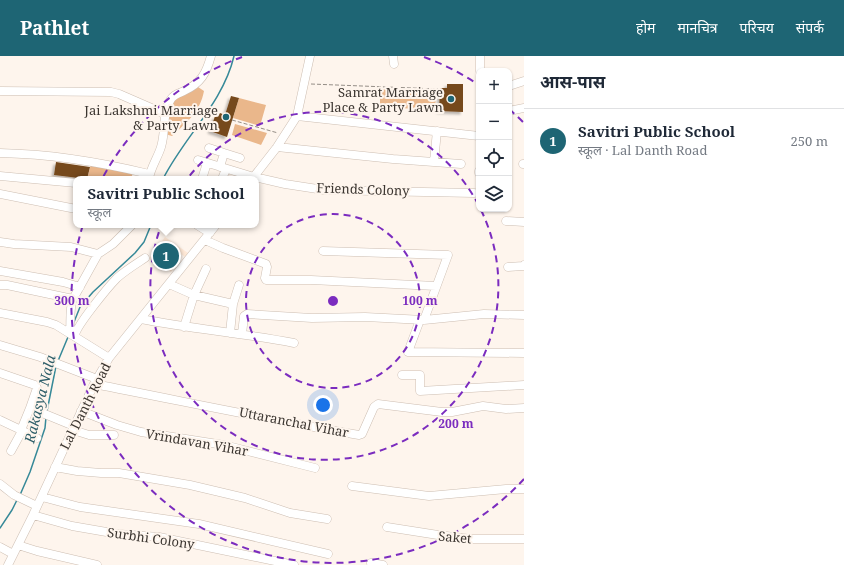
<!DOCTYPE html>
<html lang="hi">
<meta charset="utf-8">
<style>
body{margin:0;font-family:"Noto Serif","Noto Sans Devanagari",serif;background:#f6f6f7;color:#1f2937}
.controls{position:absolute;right:12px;top:12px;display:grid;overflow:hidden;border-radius:8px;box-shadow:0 1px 3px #0004}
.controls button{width:36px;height:36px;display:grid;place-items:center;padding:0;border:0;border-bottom:1px solid #e0e1e3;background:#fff;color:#1f2937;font:20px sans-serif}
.you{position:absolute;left:323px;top:349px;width:14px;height:14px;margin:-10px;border:3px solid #fff;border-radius:50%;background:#1a73e8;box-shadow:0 0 0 6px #1a73e833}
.badge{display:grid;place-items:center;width:26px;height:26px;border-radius:50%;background:#1e6574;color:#fff;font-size:13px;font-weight:700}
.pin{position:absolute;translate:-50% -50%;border:2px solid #fff;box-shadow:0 1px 4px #0006}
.popup{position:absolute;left:73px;top:120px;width:186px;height:52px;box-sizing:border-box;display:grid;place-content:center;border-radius:8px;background:#fff;filter:drop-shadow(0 1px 3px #0005);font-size:13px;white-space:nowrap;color:#747a83}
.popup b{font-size:15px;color:#1f2937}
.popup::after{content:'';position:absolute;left:50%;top:100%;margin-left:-8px;border:8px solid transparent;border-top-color:#fff}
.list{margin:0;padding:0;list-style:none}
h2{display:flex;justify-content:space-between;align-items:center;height:52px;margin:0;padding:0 16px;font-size:17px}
h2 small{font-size:13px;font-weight:400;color:#747a83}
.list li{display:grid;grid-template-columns:26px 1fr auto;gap:12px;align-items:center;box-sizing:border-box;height:64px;padding:0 16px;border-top:1px solid #e0e1e3}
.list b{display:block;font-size:15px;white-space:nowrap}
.list p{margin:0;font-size:13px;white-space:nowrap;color:#747a83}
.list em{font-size:13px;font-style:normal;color:#747a83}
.icon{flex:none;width:22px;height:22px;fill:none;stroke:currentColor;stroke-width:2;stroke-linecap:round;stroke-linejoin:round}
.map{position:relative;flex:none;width:524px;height:509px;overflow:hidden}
header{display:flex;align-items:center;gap:24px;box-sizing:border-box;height:56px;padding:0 20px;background:#1e6574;color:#fff}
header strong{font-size:19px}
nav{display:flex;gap:22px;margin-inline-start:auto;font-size:14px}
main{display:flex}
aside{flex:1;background:#fff}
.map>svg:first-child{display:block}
.built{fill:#fee8d6}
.green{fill:#eab78b}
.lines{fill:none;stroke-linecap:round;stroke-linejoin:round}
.stream{stroke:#368998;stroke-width:1.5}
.building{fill:#76491b;filter:url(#shadow)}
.minor-casing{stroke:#cdbeb2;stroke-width:9}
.path{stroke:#958e87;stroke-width:1;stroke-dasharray:4 2;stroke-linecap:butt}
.minor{stroke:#fff;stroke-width:8}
.ring{fill:none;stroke:#7b2cbf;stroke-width:2;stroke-dasharray:7 5}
.poi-dot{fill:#1e6574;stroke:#fef5ed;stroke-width:1.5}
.labels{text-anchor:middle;stroke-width:4;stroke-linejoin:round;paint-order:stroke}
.poi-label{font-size:13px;fill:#3b3530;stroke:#fef5ed;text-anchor:end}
.street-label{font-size:13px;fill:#3b3530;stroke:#fef5ed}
.water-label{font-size:14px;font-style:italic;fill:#2e5e69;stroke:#fef5ed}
.centre{fill:#7b2cbf;stroke:#fef5ed;stroke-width:2}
.ring-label{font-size:12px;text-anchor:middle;font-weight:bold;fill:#7b2cbf;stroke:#fef5ed;stroke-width:4;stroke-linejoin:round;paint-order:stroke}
</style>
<header>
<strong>Pathlet</strong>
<nav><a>होम</a><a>मानचित्र</a><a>परिचय</a><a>संपर्क</a></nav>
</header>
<main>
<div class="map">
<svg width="524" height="509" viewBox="0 0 524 509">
<defs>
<filter id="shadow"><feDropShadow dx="-2.5" dy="2.5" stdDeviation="1" flood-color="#0004"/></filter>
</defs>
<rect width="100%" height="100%" fill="#fef5ed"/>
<path class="built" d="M165,181l23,16 -3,4 -4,-3 -6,9 2,1 -6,8 -6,-4 -2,1 -14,-10z"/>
<path class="green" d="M198,31l6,4c-4,21 -17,31 -32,45l-7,-2 2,-16 7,-21z
M380,33l56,2 -1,20 -55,-5z
M239,42l27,7 -6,21 -27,-8z
M235,68l32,9 -6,12 -29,-10z
M91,108l42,8 -2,7h-44z"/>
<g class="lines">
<path class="stream" d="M163,123c21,-42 60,-76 71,-123
M74,266l6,-15 13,-15 42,-39 9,-11 7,-17
M58,305l10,-24
M47,355l9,-45
M20,439l10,-23 15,-44 1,-11
M0,472l12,-18 5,-10"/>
</g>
<path class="building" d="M447,28h16v28l-24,-1 1,-23h7z
M231,40l8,2 -12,39 -17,-6 5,-15 3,1 2,-4 5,2z
M56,106l34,5 -3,12 -33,-4z"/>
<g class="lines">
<g class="minor-casing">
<path id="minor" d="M393,0l1,8
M480,0v15
M509,30l15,-5
M0,35l111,1 8,2 46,20
M509,55l15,-3
M297,60l182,20
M277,91l116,12 68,5
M209,92l15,5
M0,97c50,1 100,9 149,21
M198,104l56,17 31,7 39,6 150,3
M434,106l3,-31
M523,108h1
M220,111l4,-14 16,5
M479,117v-2
M0,120l76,7
M149,122c2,-11 9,-21 12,-31 5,-16 1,-35 10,-48 3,-5 9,-6 13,-8 17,-8 22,-17 27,-35
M202,123l5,-16
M222,123l4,-10
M252,123l25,-32 20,-31 13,-60
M0,138l76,15
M506,165l18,1
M197,169l13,8
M205,184l18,8 43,16 1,3 -2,11 1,2h45l125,6
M0,186l14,2 57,3 27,7
M323,195l125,4 -24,65
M508,211l15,-1 1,-1
M0,215l63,11 17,5
M169,228l25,11 39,9 -3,29
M0,229h7l66,14
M233,248l6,-19
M0,257l47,9 9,3 53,33
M141,263c51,10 102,14 153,24
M420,264l-12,32 116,1
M184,271l10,-32 12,-26
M70,277c1,-12 -1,-23 3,-34l25,-45 15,-10 19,-19
M242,278l2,-18 3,-2 65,4 53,-1 59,3 60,-6 40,1
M75,280c0,-9 34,-50 42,-58 9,-8 19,-14 28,-20
M0,289l40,12 57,22
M0,317l35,12 2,3 -7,20 -9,22 -21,-10
M402,319h18v16l104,-6
M94,328c88,17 176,36 265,51l3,-1 12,-27 4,-3 64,8h10l31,-6 23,3 18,-1
M30,352l44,18
M81,355l36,14 24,7 83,13 91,23
M21,374l16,8
M73,374l16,5h25
M11,395l11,-20
M55,411l22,4 24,2h18l71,12 55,13 45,15 37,6
M0,428l14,11 23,11
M352,430l77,10 77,-7h18
M42,441l38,10 119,17 129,30
M33,459l39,11 46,8 41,3 135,28
M387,471l51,8 33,4h53
M18,489l19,6 60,14
M0,491l13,7
M371,507l12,2
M8,509l25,-50 61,-131 15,-26 107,-133"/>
</g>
<path class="path" d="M311,28l127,5
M232,64l46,13"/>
<use href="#minor" class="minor"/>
</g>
<g class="ring">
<circle cx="333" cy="245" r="87"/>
<path d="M481 154A174 174 0 1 1 479 150"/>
<path d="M524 423A261 261 0 1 1 242 1M424 1A261 261 0 0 1 479 29M509 53A261 261 0 0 1 524 67"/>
</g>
<g class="poi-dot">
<circle cx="451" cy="43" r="4"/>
<circle cx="226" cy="61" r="4"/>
</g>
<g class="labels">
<g class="poi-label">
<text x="443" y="41">Samrat Marriage<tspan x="443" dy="15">Place &amp; Party Lawn</tspan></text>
<text x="218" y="59">Jai Lakshmi Marriage<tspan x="218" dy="15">&amp; Party Lawn</tspan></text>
</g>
<g class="street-label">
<text transform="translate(363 133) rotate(2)" y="5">Friends Colony</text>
<text transform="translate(85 350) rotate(-63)" y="5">Lal Danth Road</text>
<text transform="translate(294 366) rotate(11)" y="5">Uttaranchal Vihar</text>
<text transform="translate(197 386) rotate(10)" y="5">Vrindavan Vihar</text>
<text transform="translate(455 481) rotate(5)" y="5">Saket</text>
<text transform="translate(151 482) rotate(8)" y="5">Surbhi Colony</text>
</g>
<g class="water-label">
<text transform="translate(40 343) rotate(-76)" y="5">Rakasya Nala</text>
</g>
</g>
<circle cx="333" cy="245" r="6" class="centre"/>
<g class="ring-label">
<text x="420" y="249">100 m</text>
<text x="72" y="249">300 m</text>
<text x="456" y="372">200 m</text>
</g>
</svg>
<div class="controls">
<button>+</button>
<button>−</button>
<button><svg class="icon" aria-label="locate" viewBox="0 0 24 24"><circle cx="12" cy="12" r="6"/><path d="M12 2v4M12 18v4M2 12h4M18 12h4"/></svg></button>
<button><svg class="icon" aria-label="layers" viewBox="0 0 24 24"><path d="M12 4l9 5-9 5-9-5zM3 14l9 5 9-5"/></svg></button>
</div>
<div class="you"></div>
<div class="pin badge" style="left:166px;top:200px">1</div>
<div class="popup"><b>Savitri Public School</b>स्कूल</div>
</div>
<aside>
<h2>आस-पास<small></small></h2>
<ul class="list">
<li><span class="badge">1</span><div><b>Savitri Public School</b><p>स्कूल · Lal Danth Road</p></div><em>250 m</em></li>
</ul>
</aside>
</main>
